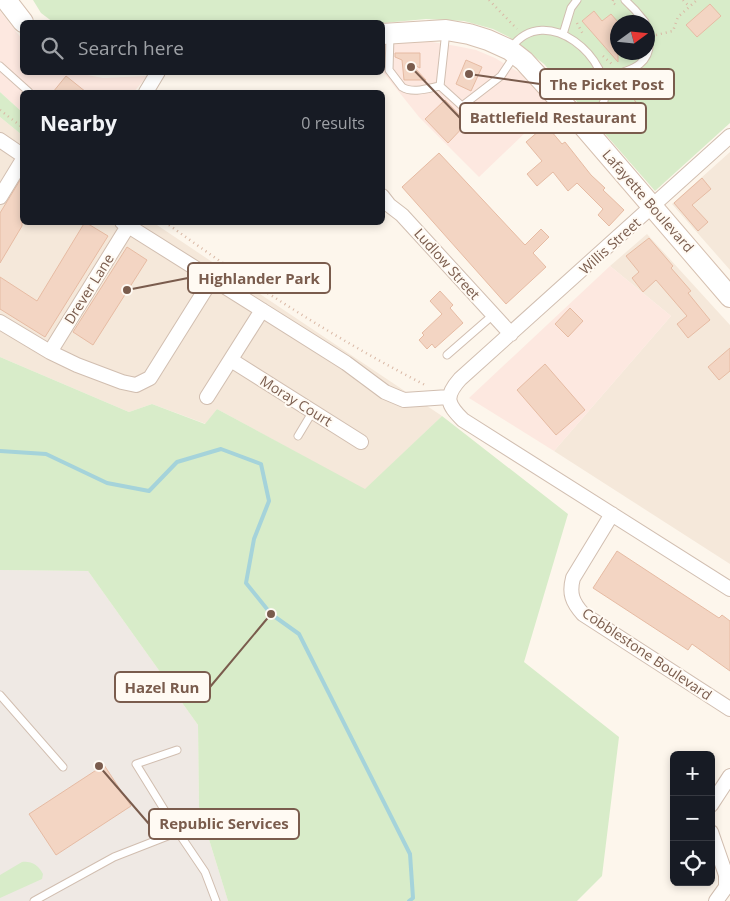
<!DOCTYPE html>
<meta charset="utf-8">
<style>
body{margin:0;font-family:"Open Sans",sans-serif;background:#20242c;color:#f1f3f6}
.controls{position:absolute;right:15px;bottom:15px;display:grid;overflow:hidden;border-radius:8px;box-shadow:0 2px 8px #0003}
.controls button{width:45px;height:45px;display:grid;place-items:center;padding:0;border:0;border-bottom:1px solid #363941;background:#171b24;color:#f1f3f6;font:25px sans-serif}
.compass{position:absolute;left:610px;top:15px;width:45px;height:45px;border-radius:50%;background:#171b24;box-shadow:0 2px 8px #0003;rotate:75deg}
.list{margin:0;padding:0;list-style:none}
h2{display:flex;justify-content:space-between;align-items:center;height:65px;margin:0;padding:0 20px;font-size:21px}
h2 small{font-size:16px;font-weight:400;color:#9ea1a6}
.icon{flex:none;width:28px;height:28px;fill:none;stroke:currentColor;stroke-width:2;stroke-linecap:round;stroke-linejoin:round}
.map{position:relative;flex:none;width:730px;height:901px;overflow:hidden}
.search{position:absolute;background:#171b24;box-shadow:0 2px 8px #0003;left:20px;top:20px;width:365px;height:55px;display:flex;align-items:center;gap:12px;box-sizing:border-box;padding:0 18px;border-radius:8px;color:#9ea1a6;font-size:19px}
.panel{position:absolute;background:#171b24;box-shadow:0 2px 8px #0003;left:20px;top:90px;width:365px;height:135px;border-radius:8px}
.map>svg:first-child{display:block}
.residential{fill:#f5e8da}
.commercial{fill:#fde8e0}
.industrial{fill:#efe9e4}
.green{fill:#d8ecc9;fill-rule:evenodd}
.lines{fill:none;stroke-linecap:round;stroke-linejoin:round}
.stream{stroke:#a5d3da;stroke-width:4}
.building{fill:#f3d5c3;stroke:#e6bba3}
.lane-casing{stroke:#d1beb0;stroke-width:9}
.street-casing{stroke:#d1beb0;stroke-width:16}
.secondary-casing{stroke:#d6c0b0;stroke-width:22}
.path{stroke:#d9b8a5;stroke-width:2.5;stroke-dasharray:1 4;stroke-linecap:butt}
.lane{stroke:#fff;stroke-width:7}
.street{stroke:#fff;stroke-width:14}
.secondary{stroke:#fff;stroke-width:20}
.labels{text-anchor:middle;stroke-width:4;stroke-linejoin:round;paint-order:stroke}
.street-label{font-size:14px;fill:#7a5c4d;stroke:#fffaf3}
.leader{fill:none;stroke:#7a5c4d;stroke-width:2}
.callout-dot{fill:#7a5c4d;stroke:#fffaf3;stroke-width:2}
.callout{fill:#fffaf3;stroke:#7a5c4d;stroke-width:2}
.callout-label{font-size:15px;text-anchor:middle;font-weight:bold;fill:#7a5c4d}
</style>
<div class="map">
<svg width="730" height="901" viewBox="0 0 730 901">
<rect width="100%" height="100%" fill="#fdf6ec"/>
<path class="residential" d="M0,117l22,18v87l132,1 288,193 -77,74 -148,-81 -11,15 -54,-20 -23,8 -129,-55z
M730,152v118l-58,-66z
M647,234l83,91v239l-176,-113 117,-135 -61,-50z"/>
<path class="commercial" d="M0,11l22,28v33l55,1 26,5 44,-2 -13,16h-112v20l-22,-20z
M405,42h27l24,4 20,4 19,8 27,16 15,14 15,19 -73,70 -60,-60 -36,-45 -1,-27z
M610,266l61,50 -117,135 -85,-53z"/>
<path class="industrial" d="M0,570l88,1 110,154 1,82 29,94h-228z"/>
<path class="green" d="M33,0h697v123l-75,68 -111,-127 -35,-27 -16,-8 -29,-8 -38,-2 -43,4 -330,-1 -12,-9zM618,22h30v30h-30z
M0,92l22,20v23l-22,-18z
M0,357l129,55 23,-8 53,20 12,-15 148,80 77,-73 126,98 -44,148 95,75 -17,139 -25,25h-349l-29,-94 -1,-82 -110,-154 -88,-1z
M22,862c10,-1 16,3 21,12l-1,5 -42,19v-23z"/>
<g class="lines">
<path class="stream" d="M0,451l46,3 61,29 42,8 28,-29 44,-13 40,15 8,37 -15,38 -8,44 25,31 28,20 111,220 3,44 -4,3"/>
</g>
<path class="building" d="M710,4l11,12 -24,21 -11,-12z
M594,11l8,10 9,-7 7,8v40l-36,-41z
M395,53h25v15l-10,-5 16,17h-22l-2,-20 -7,-3z
M466,60l16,7 -11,24 -15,-7z
M66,76l20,16h-33z
M445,100l22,23 -19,20 -23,-24z
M546,125l16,19 3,-2 26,33 14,13 -2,2 21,20 -15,16 -11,-11 5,-6 -26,-26 -9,8 -15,-19 -16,14 -10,-12 15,-13 -16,-19z
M439,153l86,92 16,-16 8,8 -16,16 13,14 -40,37 -104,-117z
M22,177v49l-22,37v-50z
M702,178l9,11 -19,16 16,17 -10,9 -24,-28z
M85,222l23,14 -63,101 -45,-28v-32l37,24z
M649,238l24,28 -2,2 20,23 -3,2 22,27 -22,18 -11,-14 10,-8 -31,-36 -13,12 -11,-14 7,-6 -13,-16z
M127,247l20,13 -54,85 -20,-13z
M440,291l13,14 -3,3 13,15 -28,25 -3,-4 -5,5 -8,-9 5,-5 -2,-2 20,-19 -12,-13z
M570,308l13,13 -15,16 -13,-13z
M730,348v23l-11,9 -11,-13z
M545,364l40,46 -29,25 -39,-45z
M617,551l102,67 3,-3 8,6v50l-38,-27 -4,6 -95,-62z
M104,765l27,41 -75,49 -27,-41z"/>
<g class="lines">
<g class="lane-casing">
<path id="lane" d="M625,0l10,10 10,12
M564,31l7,-23 6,-8
M390,36l-1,34 13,17c11,7 27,1 38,-1l22,20 39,-30 14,-21
M511,48c35,-48 103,12 93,53 -3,10 -11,17 -18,24
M0,66l29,26
M603,78c26,-7 53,-12 45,-46
M440,86l6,-55
M447,355l46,-40
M298,436l15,-25
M0,695l63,72
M177,750l-41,14 42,68
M34,901l80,-44 64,-25 27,40 11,29"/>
</g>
<g class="street-casing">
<path id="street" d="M146,92l12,-20
M730,136l-270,243c-16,18 -13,25 3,41l267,169
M0,140l22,15
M382,196l7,9 13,10 109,119
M0,197l22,-36
M122,222l224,141 39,29 19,8 45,-3
M0,322l50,30 27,13 45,17 14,3 14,-7 62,-99
M50,352l78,-126
M231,360l130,82
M207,397l55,-87
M612,514l-39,64c-4,15 -1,24 10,36l147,95
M711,805l19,-29
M711,832l15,43v12l-10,14"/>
</g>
<g class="secondary-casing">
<path id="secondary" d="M6,0l17,22
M382,34l64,-4 23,4 19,6 22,10 14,11 60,66 146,170"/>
</g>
<path class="path" d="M489,0l28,29
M613,0l-1,2 5,4
M683,0l7,7
M577,23l7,13
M656,35l17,-4 5,-14 19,-17
M603,56l11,10
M0,110l22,17
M604,127l41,-34 -12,-15
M165,222c82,60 169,116 260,163"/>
<use href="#lane" class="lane"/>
<use href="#street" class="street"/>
<use href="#secondary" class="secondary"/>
</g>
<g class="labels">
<g class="street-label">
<text transform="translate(648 201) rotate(49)" y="5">Lafayette Boulevard</text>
<text transform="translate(610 246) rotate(-42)" y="5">Willis Street</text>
<text transform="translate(447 264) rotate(48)" y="5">Ludlow Street</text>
<text transform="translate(89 289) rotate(-58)" y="5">Drever Lane</text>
<text transform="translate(296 401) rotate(32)" y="5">Moray Court</text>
<text transform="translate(647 654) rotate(34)" y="5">Cobblestone Boulevard</text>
</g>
</g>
<path class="leader" d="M469 74L540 84M411 67L460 118M127 290L188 278M271 614L210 687M99 766L149 824"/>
<g class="callout-dot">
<circle cx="469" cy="74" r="5"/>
<circle cx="411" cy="67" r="5"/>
<circle cx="127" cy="290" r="5"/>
<circle cx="271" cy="614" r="5"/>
<circle cx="99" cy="766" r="5"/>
</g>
<g class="callout">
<rect x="540" y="69" width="134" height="30" rx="5"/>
<rect x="460" y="103" width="186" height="30" rx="5"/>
<rect x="188" y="263" width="142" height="30" rx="5"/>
<rect x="115" y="672" width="95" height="30" rx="5"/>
<rect x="149" y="809" width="150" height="30" rx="5"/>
</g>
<g class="callout-label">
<text x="607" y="90">The Picket Post</text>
<text x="553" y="123">Battlefield Restaurant</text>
<text x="259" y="284">Highlander Park</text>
<text x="162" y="693">Hazel Run</text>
<text x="224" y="829">Republic Services</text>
</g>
</svg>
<div class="controls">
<button>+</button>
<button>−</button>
<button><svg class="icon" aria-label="locate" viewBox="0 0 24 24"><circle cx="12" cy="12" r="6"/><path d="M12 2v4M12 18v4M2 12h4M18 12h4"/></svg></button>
</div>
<svg class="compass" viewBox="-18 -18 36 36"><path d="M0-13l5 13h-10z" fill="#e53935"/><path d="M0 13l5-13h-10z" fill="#9ea1a6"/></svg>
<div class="search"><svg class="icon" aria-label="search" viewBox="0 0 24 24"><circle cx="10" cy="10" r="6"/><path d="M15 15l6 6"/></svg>Search here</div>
<section class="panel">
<h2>Nearby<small>0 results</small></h2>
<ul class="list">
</ul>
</section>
</div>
